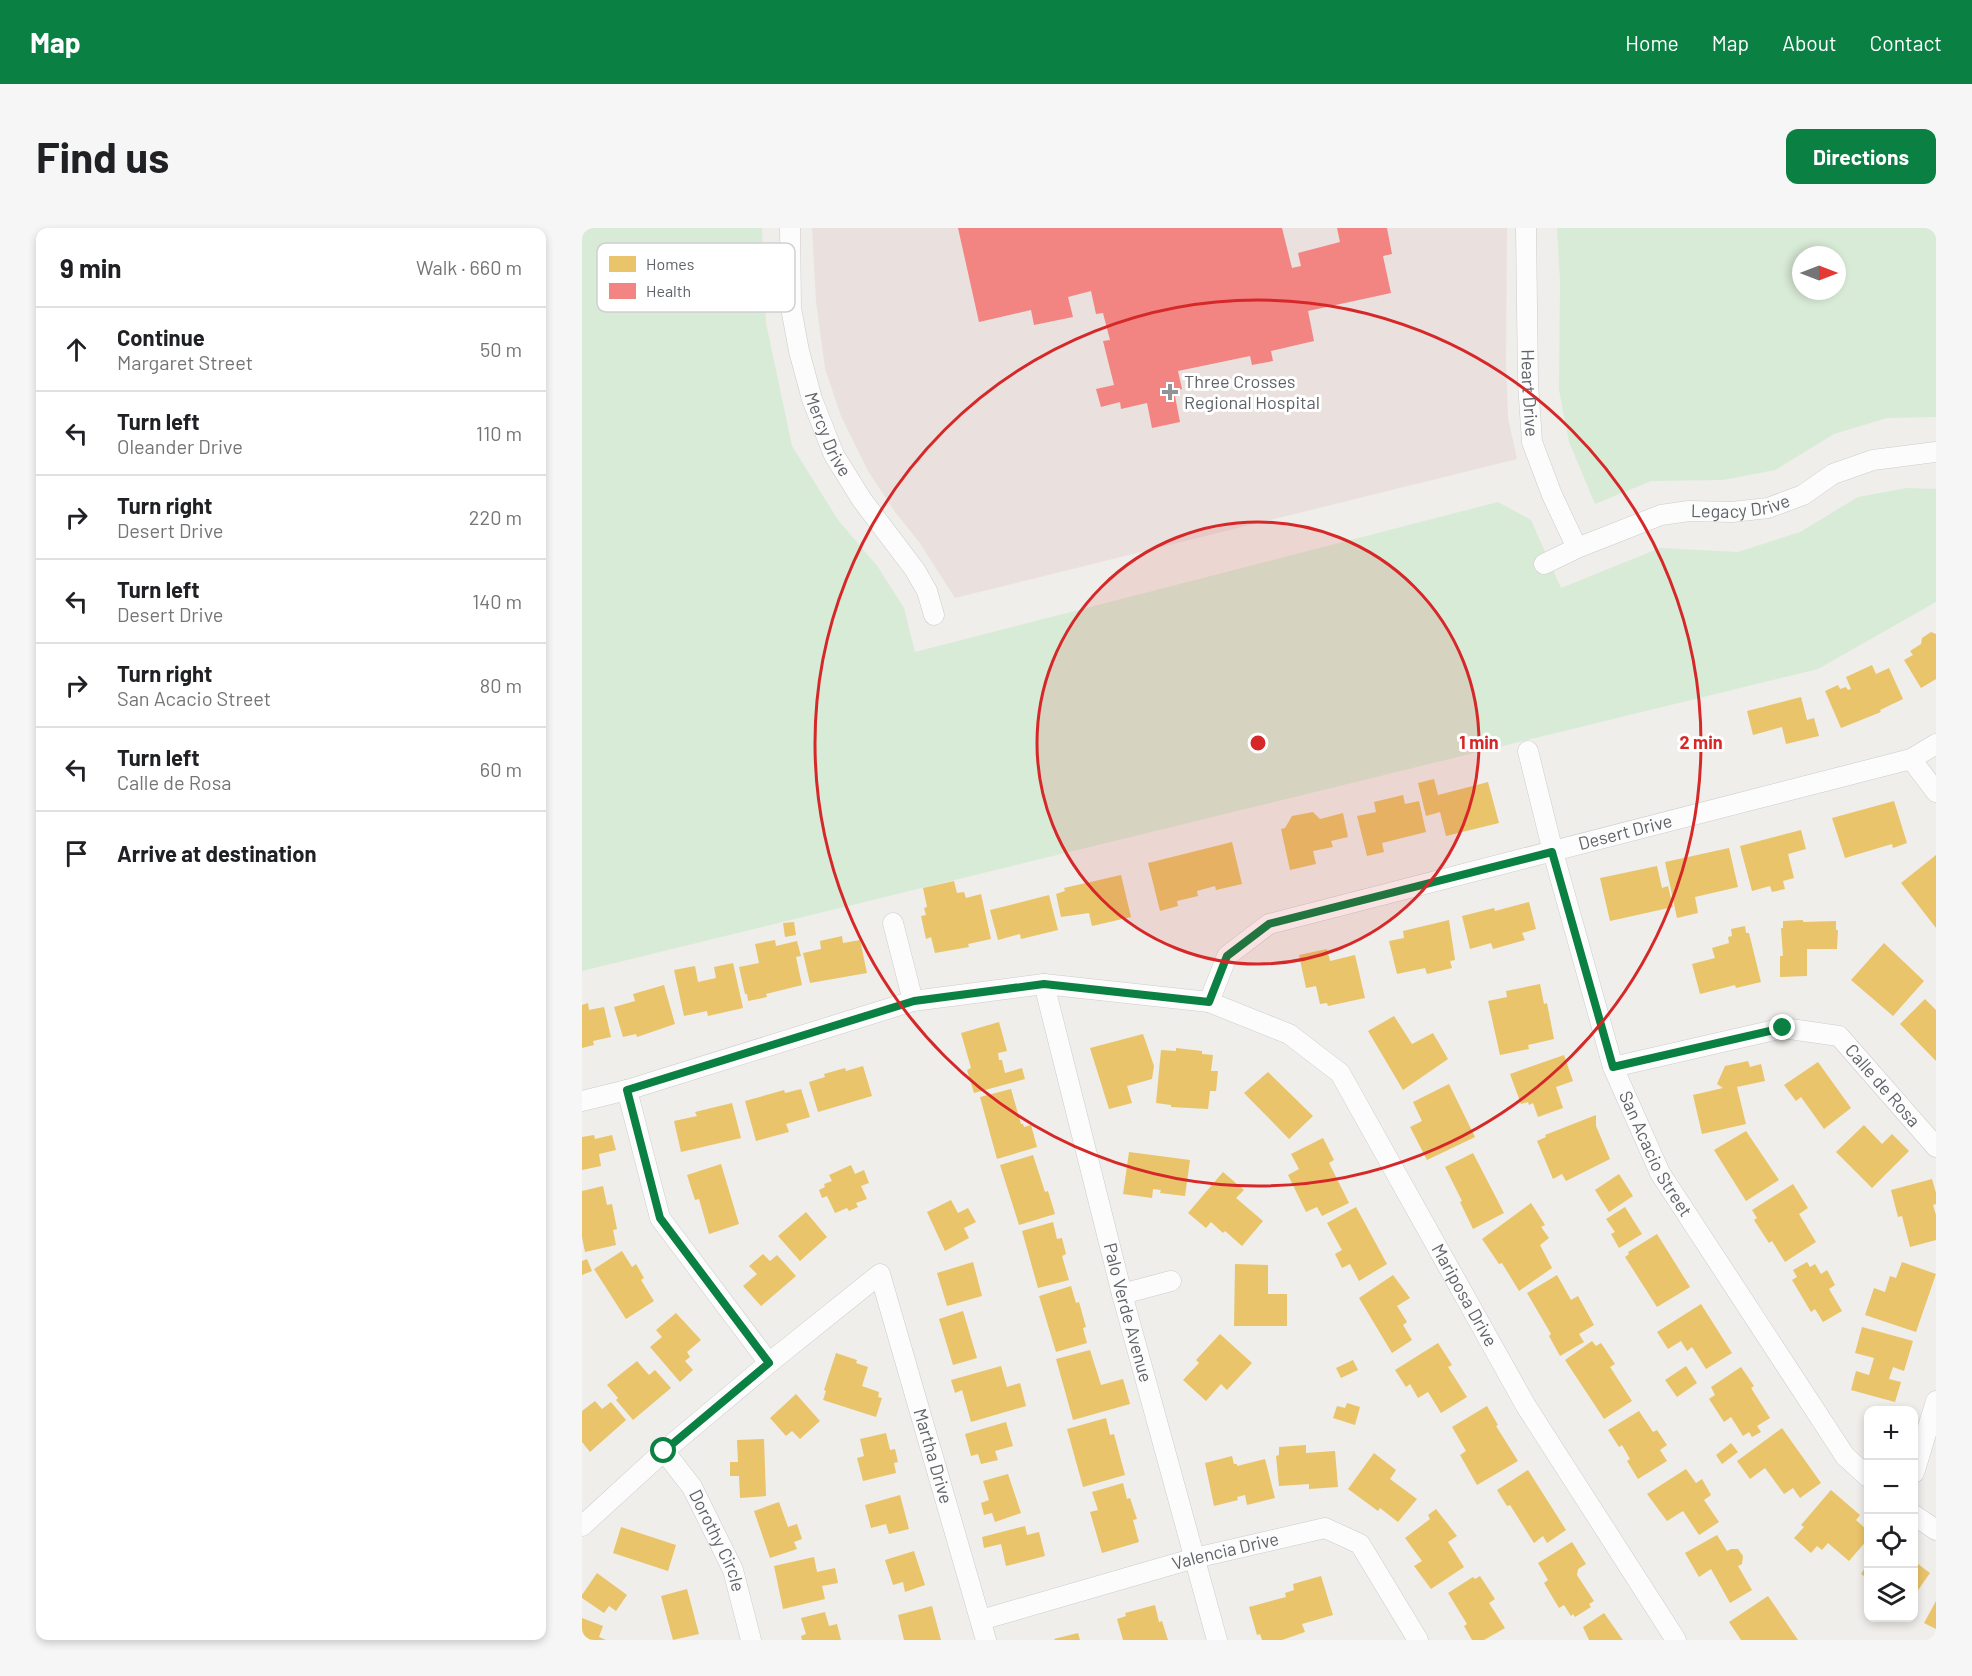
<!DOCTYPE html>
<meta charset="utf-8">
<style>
body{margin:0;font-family:Barlow,sans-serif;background:#f6f6f6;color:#202124}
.controls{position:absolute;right:18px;bottom:18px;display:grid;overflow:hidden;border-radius:12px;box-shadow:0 3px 9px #0003}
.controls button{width:54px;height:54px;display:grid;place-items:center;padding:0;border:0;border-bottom:2px solid #e0e0e0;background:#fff;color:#202124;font:30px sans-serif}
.compass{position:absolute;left:1210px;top:18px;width:54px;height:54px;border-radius:50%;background:#fff;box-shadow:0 3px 9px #0003;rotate:90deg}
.stop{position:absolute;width:18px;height:18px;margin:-14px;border:4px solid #0b8043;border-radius:50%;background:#fff}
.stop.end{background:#0b8043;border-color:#fff;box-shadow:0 2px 6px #0008}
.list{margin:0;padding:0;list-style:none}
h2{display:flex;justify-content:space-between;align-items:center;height:78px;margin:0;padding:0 24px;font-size:26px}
h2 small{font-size:20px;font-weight:400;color:#757577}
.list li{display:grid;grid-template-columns:39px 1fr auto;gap:18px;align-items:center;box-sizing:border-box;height:84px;padding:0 24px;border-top:2px solid #e0e0e0}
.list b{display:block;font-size:22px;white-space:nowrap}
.list p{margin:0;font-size:20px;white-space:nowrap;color:#757577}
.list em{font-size:20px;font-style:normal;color:#757577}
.icon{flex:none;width:33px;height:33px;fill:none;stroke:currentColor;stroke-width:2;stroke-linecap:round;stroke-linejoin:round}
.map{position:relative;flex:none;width:1354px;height:1412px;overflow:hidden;border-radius:12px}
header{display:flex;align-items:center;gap:36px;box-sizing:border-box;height:84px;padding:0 30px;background:#0b8043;color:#fff}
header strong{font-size:28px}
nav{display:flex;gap:33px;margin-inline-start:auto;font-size:21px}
.intro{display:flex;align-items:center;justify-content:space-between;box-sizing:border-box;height:144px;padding:0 36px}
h1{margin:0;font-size:42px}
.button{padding:15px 27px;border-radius:12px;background:#0b8043;color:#fff;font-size:21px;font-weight:700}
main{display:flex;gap:36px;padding:0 36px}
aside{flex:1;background:#fff;border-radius:12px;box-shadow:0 3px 9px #0003}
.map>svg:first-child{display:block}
.medical{fill:#eae0de}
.green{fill:#d8ebd6;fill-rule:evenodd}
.homes{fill:#e9c46a}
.health{fill:#f28482}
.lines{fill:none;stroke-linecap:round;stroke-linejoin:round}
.minor-casing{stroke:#cbcccc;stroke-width:21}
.minor{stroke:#fdfcfc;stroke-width:20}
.route{stroke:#0b8043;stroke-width:8}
.ring{fill:none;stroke:#d62828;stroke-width:3}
.poi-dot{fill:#919496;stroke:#fff;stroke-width:2}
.labels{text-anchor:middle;stroke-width:6;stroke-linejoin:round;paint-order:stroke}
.poi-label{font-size:18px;fill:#5f6368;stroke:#fff;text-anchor:start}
.street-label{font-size:18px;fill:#5f6368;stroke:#fff}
.key{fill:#fff;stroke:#cfd0d2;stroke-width:1.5}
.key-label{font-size:16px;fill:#5f6368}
.centre{fill:#d62828;stroke:#fff;stroke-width:3}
.ring-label{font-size:18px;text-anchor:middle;font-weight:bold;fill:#d62828;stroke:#fff;stroke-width:6;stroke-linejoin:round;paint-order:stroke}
</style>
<header>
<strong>Map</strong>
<nav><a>Home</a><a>Map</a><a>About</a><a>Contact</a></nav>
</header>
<div class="intro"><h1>Find us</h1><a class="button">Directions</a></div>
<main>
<aside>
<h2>9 min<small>Walk · 660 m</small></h2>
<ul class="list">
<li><svg class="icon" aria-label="ahead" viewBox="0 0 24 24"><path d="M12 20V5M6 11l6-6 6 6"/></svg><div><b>Continue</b><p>Margaret Street</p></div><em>50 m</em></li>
<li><svg class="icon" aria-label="left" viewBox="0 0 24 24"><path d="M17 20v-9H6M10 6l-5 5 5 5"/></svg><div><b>Turn left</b><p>Oleander Drive</p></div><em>110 m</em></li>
<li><svg class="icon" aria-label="right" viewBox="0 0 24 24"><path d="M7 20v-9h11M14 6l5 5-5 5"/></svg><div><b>Turn right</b><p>Desert Drive</p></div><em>220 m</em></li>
<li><svg class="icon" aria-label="left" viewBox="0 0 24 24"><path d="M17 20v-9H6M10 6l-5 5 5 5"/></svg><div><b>Turn left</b><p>Desert Drive</p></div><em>140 m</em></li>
<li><svg class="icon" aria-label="right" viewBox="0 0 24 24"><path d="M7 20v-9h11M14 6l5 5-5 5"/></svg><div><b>Turn right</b><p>San Acacio Street</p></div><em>80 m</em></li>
<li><svg class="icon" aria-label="left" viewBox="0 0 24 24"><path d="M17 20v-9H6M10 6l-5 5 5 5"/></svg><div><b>Turn left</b><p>Calle de Rosa</p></div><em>60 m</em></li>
<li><svg class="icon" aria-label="arrive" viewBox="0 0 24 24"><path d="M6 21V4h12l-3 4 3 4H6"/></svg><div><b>Arrive at destination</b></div></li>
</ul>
</aside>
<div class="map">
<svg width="1354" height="1412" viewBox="0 0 1354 1412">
<rect width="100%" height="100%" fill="#efeeea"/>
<path class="medical" d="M230,0h695l-1,133 2,57 9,41 -562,139 -36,-56 -24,-30 -27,-41 -27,-55 -16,-48 -9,-66z"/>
<path class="green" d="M0,0h180l4,95 26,123 46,74 40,47 26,41 11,44 583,-150 33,18 30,68 99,-40 78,4 62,-20 58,-35 49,-9 29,1v113l-118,67 -1236,302z
M975,0h379v189l-49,1 -53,16 -59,36 -52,10 -72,1 -56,23 -26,-62 -10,-52 1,-109zM1219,27h36v36h-36z"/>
<path class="homes" d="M1349,404l5,2v45l-15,9 -17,-28 9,-5 -3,-4 11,-7 1,-6z
M1290,437l4,9 13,-6 14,31 -23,11 1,2 -40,16 -16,-37 13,-6 2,4 6,-2 2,3 3,-1 -5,-12z
M1219,469l6,23 7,-2 5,18 -33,8 -4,-17 -29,8 -6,-24z
M852,551l4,16 50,-13 11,41 -53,13 -6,-24 -14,4 -8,-33z
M821,567l2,9 14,-3 7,31 -44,11 2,9 -17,4 -10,-40 19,-4 -2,-10z
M1312,573l13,42 -14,5 -1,-4 -47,14 -13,-40z
M731,584l7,7 23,-6 5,24 -17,4 2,6 -20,4 3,13 -26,6 -9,-41 4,-1 7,-12z
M1219,602l5,19 -18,5 6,24 -11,3 2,8 -13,3 -2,-6 -18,5 -12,-45z
M650,614l10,42 -26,6 -1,-4 -18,5 1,5 -21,5 1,5 -18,5 -12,-48z
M1147,620l9,39 -43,10 3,16 -21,5 -12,-56z
M1354,627v73l-35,-45z
M1075,638l5,22 6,-2 5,21 -63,14 -10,-43z
M539,647l10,42 -39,9 -3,-13 -28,4 -5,-23 9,-3 -1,-3z
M372,653l3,12 7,-1 2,6 15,-4 10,45 -23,5 1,3 -34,6 -4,-16 -5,2 -5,-23 5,-1 -2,-7 3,-1 -4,-19z
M467,667l9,35 -37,9 -1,-5 -22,6 -8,-30z
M947,674l7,27 -14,4 3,7 -32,9 -2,-6 -21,6 -8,-33 32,-8 1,3z
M867,692l6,40 -5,1 2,7 -25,6 -2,-6 -28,6 -8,-33 15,-3 -1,-7z
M1221,692v2l33,-1v9h2l-1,19h-30v27l-27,1v-21h3l-2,-28h2v-7z
M212,694l2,13 -11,2 -2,-14z
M1163,698l1,7h3l12,49 -25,6 -1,-3 -35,9 -8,-30 23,-6 -3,-10 17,-5 -1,-6 4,-1 -1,-7z
M260,708l1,7 17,-3 7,33 -57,10 -7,-30 18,-4 -1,-8z
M193,712l1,6 21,-5 4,15 -5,1 6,28 -36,9 1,3 -19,4 -1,-7h-2l-6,-27 20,-4 -4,-19z
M1302,715l40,38 -31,35 -42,-36z
M745,721l3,12 25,-6 10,43 -37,8 -1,-3 -7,1 -4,-18 -10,2 -7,-33z
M151,735l10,45 -35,8 -1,-5 -23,5 -10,-46 21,-4 3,16 18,-4 -2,-11z
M958,756l4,20 3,-1 7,36 -26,6 1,4 -29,6 -12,-54 19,-4 -1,-6z
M82,757l11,39 -38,13 -1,-3 -13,3 -9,-30 21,-6 -2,-7z
M1343,771l11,11v51l-36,-37z
M6,775l1,7 15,-3 7,30 -18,4 1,4 -12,3v-43z
M812,788l18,28 21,-11 15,26 -45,31 -35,-59z
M417,794l8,29 -9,2 1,7h3l3,13 17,-5 3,11 -51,14 -7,-23 4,-2 -10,-35z
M561,806l11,32 -2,13 -25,7 5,17 -23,6 -19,-61z
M594,820l26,3v3l11,1 -2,16h7l-2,20h-6l-2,18 -37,-2v-2l-15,-2 5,-53 15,1z
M982,827l9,26 -17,6 7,21 -25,9 -5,-14 -4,2 -1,-3 -7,2 -11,-30z
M1166,833l2,6 11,-3 4,17 -28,6 9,37 -44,10 -9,-39 30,-7 -6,-4 8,-18z
M1236,834l33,46 -27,21 -23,-32 -5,4 -12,-16z
M281,838l9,30 -54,16 -9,-30 16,-5 -1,-3 21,-6 1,3z
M686,844l45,44 -24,23 -45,-46z
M867,856l26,53 -48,23 -17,-33 12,-6 -9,-19z
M219,861l9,28 -24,7 3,8 -33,9 -11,-40 39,-11 1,3z
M429,861l10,35h2l1,3 7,-2 6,22 -40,12 -17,-62z
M150,875l9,35 -60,14 -7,-31 23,-5 -2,-4z
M1014,887v11l14,33 -44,22 -4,-7 -9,5 -16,-38 9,-4 -1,-2z
M1282,897l18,19 10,-10 17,17 -37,37 -36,-36z
M1164,903l33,49 -33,21 -32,-51z
M12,907l1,4 17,-4 4,15 -17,4 2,12 -19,4v-33z
M741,910l11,22 -5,3 20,40 -27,13 -5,-9 -11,5 -18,-37 11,-6 -8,-15z
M547,924l61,8 -5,36 -25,-3 1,-3 -8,-1 -1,9 -29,-4z
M891,925l31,60 -31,16 -13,-27 2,-1 -17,-34z
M451,927l12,37 3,-1 7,23 -36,11 -19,-60z
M139,936l18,60 -30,10 -10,-35 -4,1 -8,-25z
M269,937l4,9 9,-4 5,13 -8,3 6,13 -11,4 2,4 -9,4 -2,-3 -12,5 -8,-17 -5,2 -3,-8 6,-3 -1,-3 8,-3 -3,-6z
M641,944l21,18 -8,8 27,23 -21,25 -17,-15 -2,2 -12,-11 -5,6 -18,-15z
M1037,946l14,22 -24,16 -14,-22z
M1350,951l4,14v11l-3,1 3,10v25l-26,7 -8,-31 -4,1 -7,-27z
M1211,956l15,24 -9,6 17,28 -31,20 -13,-21 -3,2 -15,-23 3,-2 -5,-8z
M21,958l4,19 5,-1 5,25 -4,1 3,15 -31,7 -3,-15v-46z
M369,972l7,13 10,-5 8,14 -12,6 5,10 -24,13 -18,-39z
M949,975l14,22 -4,2 8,11 -9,7 12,23 -33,23 -17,-28 -3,1 -17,-25z
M774,979l31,57 -28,17 -9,-17 -8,4 -7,-14 7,-4 -15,-27z
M1043,979l17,27 -23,14 -8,-14 4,-2 -9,-13z
M224,984l21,25 -27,24 -22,-25z
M471,994l4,17 5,-1 4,16 -4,2 7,24 -31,8 -16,-57z
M1075,1006l33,53 -33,20 -32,-50 4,-3 -1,-2z
M40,1023l10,16 4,-3 8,14 -3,2 13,21 -28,18 -32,-50z
M181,1026l7,7 7,-6 19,21 -35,30 -18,-20 14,-12 -8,-8z
M5,1031l5,12 -10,4v-14z
M391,1034l9,34 -35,10 -10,-33z
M1225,1034l3,5 5,-3 6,10 6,-4 8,15 -6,4 13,22 -19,11 -8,-13 -4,3 -19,-32 5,-3 -4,-7z
M1320,1034l34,12 -20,58 -51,-17 9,-27 11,4 5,-16 6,2z
M653,1036l33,1v29h19v32h-53z
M811,1047l17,23 -13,8 10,16 -4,3 9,15 -20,13 -33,-55z
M975,1047l14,25 7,-4 16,29 -15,9 5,8 -24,14 -11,-20 2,-2 -24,-41z
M489,1058l5,17 3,-1 7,25 -3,1 4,15 -31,9 -17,-56z
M1119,1076l31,49 -26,16 -14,-22 -5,4 -6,-10 -13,8 -11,-17z
M381,1083l14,47 -24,7 -14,-46z
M94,1085l25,27 -14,12 3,5 -5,4 8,9 -13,12 -30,-35 12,-10 -6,-7z
M1280,1099l51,14 -9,30 -11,-4 -4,12 12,3 -6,20 -44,-12 5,-19 13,4 5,-17 -19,-5z
M638,1106l32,29 -25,27 -6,-6 -15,17 -23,-21 16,-17 -3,-3z
M1010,1113l4,5 5,-3 14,21 -5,3 22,34 -28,18 -39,-59z
M856,1115l14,22 -4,2 19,30 -26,16 -13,-21 -10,6 -8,-14 -4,3 -11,-17z
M508,1122l11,35 22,-6 7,25 -57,16 -17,-61z
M254,1125l21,7 -1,3 12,4 -6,19 17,6 -1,5 4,1 -6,19 -53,-17 3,-9 -2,-1z
M771,1132l5,10 -17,8 -5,-10z
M55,1133l12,14 6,-5 16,18 -38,32 -17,-20 2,-2 -11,-13z
M419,1138l6,21 13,-4 6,23 -55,16 -9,-32 -7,3 -4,-13z
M1104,1138l11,17 -20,14 -12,-17z
M1159,1139l13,19 -3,2 19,30 -13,8 4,6 -9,5 -3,-5 -6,4 -12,-19 -7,5 -15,-23 6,-4 -4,-8z
M214,1166l24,27 -20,18 -8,-8 -6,5 -16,-18z
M13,1173l7,8 9,-7 15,18 -36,32 -8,-10v-31z
M765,1175l13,4 -5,18 -22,-7 4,-12 8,2z
M905,1178l11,19 -2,1 22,35 -41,24 -17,-30 6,-4 -14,-24z
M1057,1183l14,21 4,-2 10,15 -7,5 7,11 -29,18 -11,-18 3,-2 -8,-14 -3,2 -11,-17z
M524,1190l4,17 4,-1 11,41 -42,12 -16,-58z
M424,1194l7,24 -18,5 3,9 -17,4 -3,-10 -7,2 -6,-22z
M1200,1200l39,55 -21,15 -7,-10 -9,6 -19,-26 -15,11 -13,-18z
M304,1205l4,17 5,-1 3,13 -4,1 2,10 -33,8 -6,-23 7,-2 -4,-17z
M182,1211l2,57 -26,2 -1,-22h-9v-14h8l-1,-22z
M1149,1215l7,9 -16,12 -6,-9z
M724,1217v8l29,-2 3,36 -29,2v-5l-30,2 -3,-30 3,-1v-8z
M792,1225l22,17 -6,9 27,20 -19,23 -18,-14 -2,3 -30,-22z
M650,1228l2,8h3v2l28,-7 10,39 -28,7 -2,-10 -8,2 1,3 -24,6 -9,-43z
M1104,1241l10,14 6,-4 9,16 -7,5 15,22 -20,13 -16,-24 -16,10 -20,-27z
M946,1242l38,60 -19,13 -4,-7 -9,7 -24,-38 -3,1 -10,-16z
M426,1246l13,39 -26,9 -3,-9 -8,2 -3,-12 8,-3 -6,-19z
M541,1255l4,16 3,-1 7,21 -4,1 6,22 -37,11 -12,-41 8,-2 -6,-18z
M1249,1262l29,25 -4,5 12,11v8l-19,22 -21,-18 -6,7 -5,-4 -6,7 -17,-15 10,-11 -3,-2z
M318,1267l9,34 -20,5 -3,-10 -15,4 -6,-23z
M197,1274l9,25 9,-3 5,15 -8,3 3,7 -27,9 -16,-47z
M854,1281l21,27 -9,6 16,25 -33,22 -17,-23 8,-5 -17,-23 25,-19 -2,-4z
M443,1298l2,9 12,-3 6,24 -39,10 -5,-22 -17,4 -2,-11z
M39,1299l55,18 -8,26 -55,-18z
M1135,1307l10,16 4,-2h7l5,7 -1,8 -4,2 14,24 -22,13 -19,-34 -12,8 -14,-24z
M990,1314l14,22 -8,5 -1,6 17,26 -5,3 2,3 -16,10 -2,-3 -2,2 -7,-11 -5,3 -15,-25 4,-3 -10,-17z
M332,1323l11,34 -20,7 -2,-10 -10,3 -8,-25z
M232,1329l3,15 18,-4 3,15 -16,3 3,13 -42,10 -9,-43z
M1332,1333l16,12 -16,23z
M1286,1335v16l-7,-5z
M15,1345l30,22 -11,16 -7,-5 -5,7 -22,-15v-3z
M739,1348l12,39 -31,9 3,8 -23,8h-20l-2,-6 -3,1 -8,-28 37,-10 -1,-4 9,-3 -1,-6z
M898,1348l15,23 -6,4 16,25 -21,12h-12l-8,-14 3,-2 -19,-31 25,-16 2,2z
M105,1361l12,45 -26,6 -12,-44z
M1186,1368l30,44h-57l-12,-18z
M1354,1373v28l-12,-6z
M573,1377l4,17 3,-1 6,19h-45l-6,-21 9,-3 -1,-3z
M350,1378l9,34h-37l-6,-25z
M243,1384l4,14 8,-2 4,16h-39l-1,-4 5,-2 -5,-16z
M1022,1385l19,27h-34l-6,-13z
M0,1390l21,8 -4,11 7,3h-24z
M496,1405l2,7h-25l-1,-1z"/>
<path class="health" d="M376,0h324l10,40 9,-2 -3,-13 42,-11 -3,-14h50l5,26 -9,2 8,37 -83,18 6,30 -43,10 2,10 -21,4 -2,-9 -72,15 4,18 -8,2 6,31 -28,6 -5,-25 -26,6 -1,-7 -19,5 -5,-18 18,-4 -11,-44 7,-1 -7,-27 -7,1 -5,-23 -23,6 5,20 -39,8 -3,-15 -52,12z"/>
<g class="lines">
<g class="minor-casing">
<g id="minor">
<path id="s1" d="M208,0l1,80 8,43 13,48 22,56 28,45 53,70 12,21 7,24"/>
<path id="s2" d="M944,0l2,155 4,59 20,53 25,53"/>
<path id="s3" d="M962,336l33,-16 84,-33 28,-4 43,1 36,-4 35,-13 30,-21 40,-14 63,-8"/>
<path id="s4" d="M946,523l25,101 60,215 47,106 185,283 23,21"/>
<path d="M1329,531l25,33"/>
<path d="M311,695l20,78"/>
<path id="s5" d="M462,756l78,310 95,346"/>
<path id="s6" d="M627,774l80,32 51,39 186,333 150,234"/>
<path id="s7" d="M1031,839l170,-39 56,8 97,111"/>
<path d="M45,862l33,128 109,145"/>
<path id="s8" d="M0,873l45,-11 286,-89 131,-17 165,18 18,-46 42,-32 642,-165 25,-15"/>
<path d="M540,1066l49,-13"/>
<path id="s9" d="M82,1223l28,36 41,83 18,70"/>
<path d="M1332,1245l22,-72"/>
<path d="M1332,1287l22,15"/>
<path id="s10" d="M0,1298l82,-75 105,-88 111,-89 106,366"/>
<path id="s11" d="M399,1392l214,-62 130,-30 35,16 58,96"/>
</g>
</g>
<use href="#minor" class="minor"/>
</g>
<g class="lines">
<path class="route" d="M82,1223l105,-88 -109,-145 -33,-128 287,-89 130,-17 165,18 18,-46 42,-32 283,-72 61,215 170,-39"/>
</g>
<circle cx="676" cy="515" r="221" fill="#d62828" fill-opacity=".12"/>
<g class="ring">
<circle cx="676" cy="515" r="221"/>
<circle cx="676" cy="515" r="443"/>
</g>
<path class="poi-dot" d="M585 155h6v6h6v6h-6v6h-6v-6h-6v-6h6z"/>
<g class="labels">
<g class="poi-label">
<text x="602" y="160">Three Crosses<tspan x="602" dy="21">Regional Hospital</tspan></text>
</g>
<g class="street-label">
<text dy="6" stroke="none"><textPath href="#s2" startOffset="165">Heart Drive</textPath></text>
<text dy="6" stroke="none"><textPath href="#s1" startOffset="212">Mercy Drive</textPath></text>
<text dy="6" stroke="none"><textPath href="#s3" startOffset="207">Legacy Drive</textPath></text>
<text dy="6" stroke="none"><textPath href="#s8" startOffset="1114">Desert Drive</textPath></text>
<text dy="6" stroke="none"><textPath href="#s7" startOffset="297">Calle de Rosa</textPath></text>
<text dy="6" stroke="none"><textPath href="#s4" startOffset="424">San Acacio Street</textPath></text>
<text dy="6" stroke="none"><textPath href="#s6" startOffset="405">Mariposa Drive</textPath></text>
<text dy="6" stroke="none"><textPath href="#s5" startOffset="339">Palo Verde Avenue</textPath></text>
<text dy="6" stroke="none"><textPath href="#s10" startOffset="580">Martha Drive</textPath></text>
<text dy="6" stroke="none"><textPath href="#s9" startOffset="105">Dorothy Circle</textPath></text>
<text dy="6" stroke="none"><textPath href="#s11" startOffset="254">Valencia Drive</textPath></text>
</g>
</g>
<rect x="15" y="15" width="198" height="69" rx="9" class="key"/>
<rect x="27" y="28" width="27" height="16" fill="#e9c46a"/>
<rect x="27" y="55" width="27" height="16" fill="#f28482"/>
<g class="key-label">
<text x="64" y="42">Homes</text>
<text x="64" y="69">Health</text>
</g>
<circle cx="676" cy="515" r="9" class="centre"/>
<g class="ring-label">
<text x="897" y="521">1 min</text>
<text x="1119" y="521">2 min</text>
</g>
</svg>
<div class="controls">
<button>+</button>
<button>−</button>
<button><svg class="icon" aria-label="locate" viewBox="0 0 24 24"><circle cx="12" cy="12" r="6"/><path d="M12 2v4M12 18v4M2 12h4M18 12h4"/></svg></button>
<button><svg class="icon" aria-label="layers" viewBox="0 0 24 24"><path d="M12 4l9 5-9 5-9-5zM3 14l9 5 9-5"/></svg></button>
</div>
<svg class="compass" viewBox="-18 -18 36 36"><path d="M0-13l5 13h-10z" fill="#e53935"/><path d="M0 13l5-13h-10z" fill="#757577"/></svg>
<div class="stop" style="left:82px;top:1223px"></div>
<div class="stop end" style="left:1201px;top:800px"></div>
</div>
</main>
